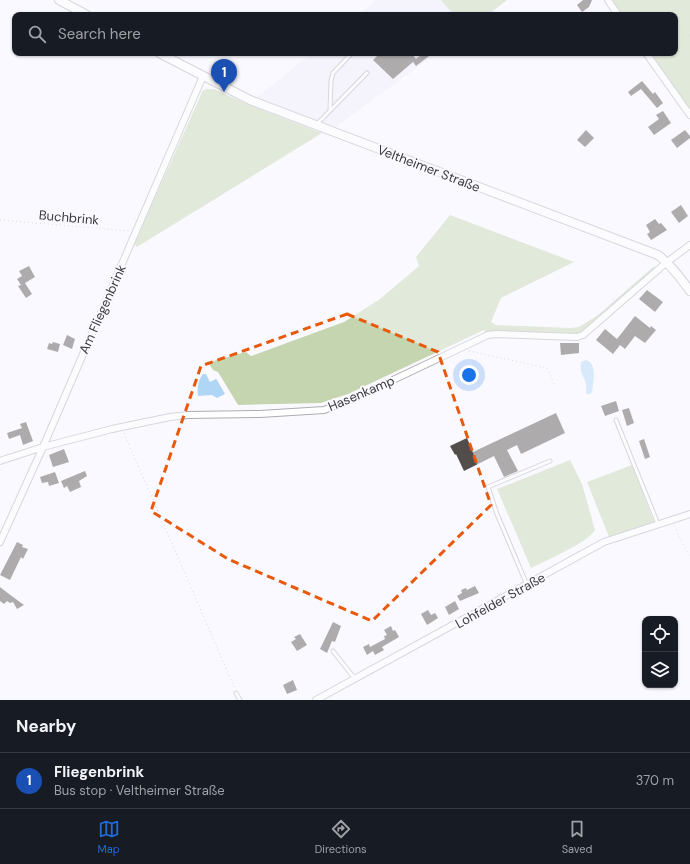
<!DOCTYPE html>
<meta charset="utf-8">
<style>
body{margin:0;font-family:"DM Sans",sans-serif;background:#20242c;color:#f1f3f6}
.controls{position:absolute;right:12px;bottom:12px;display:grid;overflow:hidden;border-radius:8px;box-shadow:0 1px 3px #0004}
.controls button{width:36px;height:36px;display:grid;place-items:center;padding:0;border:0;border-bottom:1px solid #363941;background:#171b24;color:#f1f3f6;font:20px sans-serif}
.you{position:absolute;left:469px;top:375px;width:14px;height:14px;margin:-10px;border:3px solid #fff;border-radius:50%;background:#1a73e8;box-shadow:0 0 0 6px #1a73e833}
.badge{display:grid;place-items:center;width:26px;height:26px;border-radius:50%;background:#206bd6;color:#fff;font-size:13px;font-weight:700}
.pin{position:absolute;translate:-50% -33px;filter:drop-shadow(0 1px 2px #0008)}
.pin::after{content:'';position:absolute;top:21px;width:14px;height:12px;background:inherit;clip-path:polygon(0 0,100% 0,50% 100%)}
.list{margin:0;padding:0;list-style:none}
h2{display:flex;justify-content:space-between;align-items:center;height:52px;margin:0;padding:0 16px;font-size:17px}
h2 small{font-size:13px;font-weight:400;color:#9ea1a6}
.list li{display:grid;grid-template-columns:26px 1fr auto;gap:12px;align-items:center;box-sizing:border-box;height:56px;padding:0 16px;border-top:1px solid #363941}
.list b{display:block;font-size:15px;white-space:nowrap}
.list p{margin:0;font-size:13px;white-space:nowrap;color:#9ea1a6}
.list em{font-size:13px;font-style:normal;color:#9ea1a6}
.icon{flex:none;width:22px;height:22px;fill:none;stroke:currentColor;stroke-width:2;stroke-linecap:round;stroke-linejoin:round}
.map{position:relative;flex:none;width:690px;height:700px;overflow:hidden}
.search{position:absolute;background:#171b24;box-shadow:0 1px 3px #0004;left:12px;right:12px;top:12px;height:44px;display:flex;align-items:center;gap:10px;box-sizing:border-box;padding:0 14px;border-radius:8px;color:#9ea1a6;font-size:15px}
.sheet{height:108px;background:#171b24}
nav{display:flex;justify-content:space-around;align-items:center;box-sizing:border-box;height:56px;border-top:1px solid #363941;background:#171b24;font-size:11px;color:#9ea1a6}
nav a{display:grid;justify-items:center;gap:2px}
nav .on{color:#206bd6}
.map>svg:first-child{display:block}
.built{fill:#efedfb}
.green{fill:#c4d5b0}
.water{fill:#b0d6f6}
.building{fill:#524d4a}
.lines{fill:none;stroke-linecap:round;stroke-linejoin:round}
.lane-casing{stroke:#adacb2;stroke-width:5}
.street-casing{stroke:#adacb2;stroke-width:8}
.secondary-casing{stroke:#adacb2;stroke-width:10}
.path{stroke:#b3b2b7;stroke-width:1;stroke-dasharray:1 3;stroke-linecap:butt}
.lane{stroke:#fff;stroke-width:3}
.street{stroke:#fff;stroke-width:6}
.secondary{stroke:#fff;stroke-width:8}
.marked{fill:none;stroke:#e8590c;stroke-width:3;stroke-dasharray:8 5;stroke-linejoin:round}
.labels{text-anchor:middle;stroke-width:4;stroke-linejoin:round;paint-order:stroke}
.street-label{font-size:13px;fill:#3b3a3d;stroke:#faf9ff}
</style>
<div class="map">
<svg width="690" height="700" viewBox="0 0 690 700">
<rect width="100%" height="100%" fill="#faf9ff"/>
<path class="built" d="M376,0h65l13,15h-96z
M312,53h125l-100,73 -6,7 -75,-35z"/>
<path class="green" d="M441,0h66l-19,15h-34z
M610,0h80v111l-42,-58h27v-38h-54z
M207,89h7l33,15 75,29 -185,114 -3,-3 66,-147 2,-6z
M450,215l124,47 -73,36 -10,24 5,3 74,3 9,-1 19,-12 55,-48 4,1 -75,65 -12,2 -84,-1 -2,-4 -136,64 -27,9 -83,2 -20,-33 -5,-2 -5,-8 38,-10 5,4 93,-34 36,-23 39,-33 -3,-9z
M570,460l12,24 13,46c-6,12 -50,31 -64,38l-34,-79z
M632,465l22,57 -45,15 -22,-55z"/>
<path class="water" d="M586,360c12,3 7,23 6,32l-2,2h-3c-2,-4 0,-5 -1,-9 -1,-9 -7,-11 -5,-23z
M203,374h3l4,8 6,-3 1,1 8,14 -8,4 -5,-3 -14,1c-1,-7 0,-16 5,-22z"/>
<path class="building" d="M583,0h9l-3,7 -7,5 -5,-7z
M380,53h31l5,6 -3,2 11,-8h9l-17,13 -3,-4 -20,17 -20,-19z
M642,81l11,13 2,-2 8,11 -6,5 -16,-19 -10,7 -3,-4z
M663,111l8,12 -17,12 -6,-8 11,-8 -3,-4z
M586,130l8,8 -9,9 -8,-7z
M685,130l5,6v2l-13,10 -6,-8z
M681,205l7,11 -9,7 -8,-11z
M655,219l4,5 2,-1 6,7 -16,10 -4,-6 3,-2 -4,-7z
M29,266l6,11 -10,6 7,11 -6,4 -8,-12 3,-1 -4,-6 5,-3 -3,-5z
M647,290l16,12 -8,10 -16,-13z
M635,316l15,12 1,-2 5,4 -11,13 -10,-7 -10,13 -5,-4 -7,9 -17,-14 9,-11 12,10z
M67,335l8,4 -3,10 -9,-4z
M53,342l7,2 -2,8 -11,-3 2,-6 3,1z
M560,343h19v10l-18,2z
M616,401l3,10 -14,5 -4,-10z
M629,408l5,15 -7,3 -5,-16z
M556,413l9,20 -44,21 -4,-9 -10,5 11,21 -14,6 -10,-21 -30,15 -8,-17 -1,1 -5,-9 17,-8 6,14z
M26,422l7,19 -10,4 -3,-10 -11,4 -2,-6 15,-5 -2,-4z
M644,439l6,18 -5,2 -6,-18z
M64,449l5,13 -16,5 -4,-12z
M85,471l2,5 -8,5 2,6 -11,5 -3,-6 -3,2 -3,-7z
M55,472l4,11 -10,3 -1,-4 -6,1 -2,-6z
M17,542l6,3 -1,2 6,2 -5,10 -2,-2 -11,23 -10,-5z
M475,586l4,7 -19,8 -3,-5 5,-3 -1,-3 5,-2 1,2z
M0,587l9,7 15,11 -7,4 -4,-7 -3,1 -3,-2 -3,3 -4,-3z
M455,601l4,8 -10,6 -4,-8z
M428,610l3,5 4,-2 3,5 -11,7 -6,-11z
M333,622l8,4 -6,16 -3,-1 -5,12 -7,-4z
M391,626l2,5 2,-1 4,7 -17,10 2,3 -9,5 -2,-4 -6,4 -4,-8 6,-3 1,3 15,-8 -1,-3 3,-1 -3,-5z
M300,634l7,11 -10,6 -6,-9 5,-3 -2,-2z
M293,680l4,10 -10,4 -4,-9z"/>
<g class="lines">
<g class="lane-casing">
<path id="lane" d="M330,110l1,-29 2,-8 18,-19
M317,124l50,-51
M616,420l42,104
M527,585l-30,-71 -9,-27 62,-26
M333,651l22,28
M236,693l4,7"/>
</g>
<g class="street-casing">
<path id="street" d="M608,0l10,15
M646,53l44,62
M0,461l43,-14 69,-18 58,-12 18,-2 72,-1 64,-4 33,-13 131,-62 8,-1 81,3 6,-2 84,-73 23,-17
M0,542l43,-95 160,-371
M316,700l288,-158 86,-28"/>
</g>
<g class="secondary-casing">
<path id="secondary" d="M59,0l28,15
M159,53l91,47 408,155c13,10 22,22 32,36"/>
</g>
<path class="path" d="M675,41l10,-6h5
M657,58l5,-5
M0,220l130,11
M469,351l78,17 8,18
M124,433l111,256
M674,526l16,32"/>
<use href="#lane" class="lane"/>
<use href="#street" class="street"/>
<use href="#secondary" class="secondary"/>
</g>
<path d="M0 0H690V700H0ZM347,314l91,38 53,153 -119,116 -144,-62 -77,-48 50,-145z" fill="#faf9ff" fill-opacity=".55" fill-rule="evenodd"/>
<path class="marked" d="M347,314l91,38 53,153 -119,116 -144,-62 -77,-48 50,-145z"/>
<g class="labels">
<g class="street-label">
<text transform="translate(429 168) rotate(21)" y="5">Veltheimer Straße</text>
<text transform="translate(69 217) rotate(5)" y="5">Buchbrink</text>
<text transform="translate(102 309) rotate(-66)" y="5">Am Fliegenbrink</text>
<text transform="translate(361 393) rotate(-23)" y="5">Hasenkamp</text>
<text transform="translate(500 600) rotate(-29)" y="5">Lohfelder Straße</text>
</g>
</g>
</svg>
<div class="controls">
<button><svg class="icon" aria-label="locate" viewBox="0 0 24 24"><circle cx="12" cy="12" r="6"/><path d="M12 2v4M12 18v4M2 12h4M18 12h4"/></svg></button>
<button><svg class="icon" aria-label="layers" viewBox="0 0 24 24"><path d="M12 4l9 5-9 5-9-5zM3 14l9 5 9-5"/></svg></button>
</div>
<div class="you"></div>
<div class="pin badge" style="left:224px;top:92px;background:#1a4fb4">1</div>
<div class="search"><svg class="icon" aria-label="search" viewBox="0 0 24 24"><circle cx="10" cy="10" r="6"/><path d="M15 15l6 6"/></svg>Search here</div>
</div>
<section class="sheet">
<h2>Nearby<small></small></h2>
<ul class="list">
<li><span class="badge" style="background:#1a4fb4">1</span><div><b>Fliegenbrink</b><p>Bus stop · Veltheimer Straße</p></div><em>370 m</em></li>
</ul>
</section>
<nav>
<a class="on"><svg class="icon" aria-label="map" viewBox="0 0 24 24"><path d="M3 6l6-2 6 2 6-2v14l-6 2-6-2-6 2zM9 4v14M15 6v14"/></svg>Map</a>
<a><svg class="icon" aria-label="directions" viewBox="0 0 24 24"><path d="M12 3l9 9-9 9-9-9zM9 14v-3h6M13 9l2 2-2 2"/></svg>Directions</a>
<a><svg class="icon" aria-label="saved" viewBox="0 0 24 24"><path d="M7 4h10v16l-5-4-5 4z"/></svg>Saved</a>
</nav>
